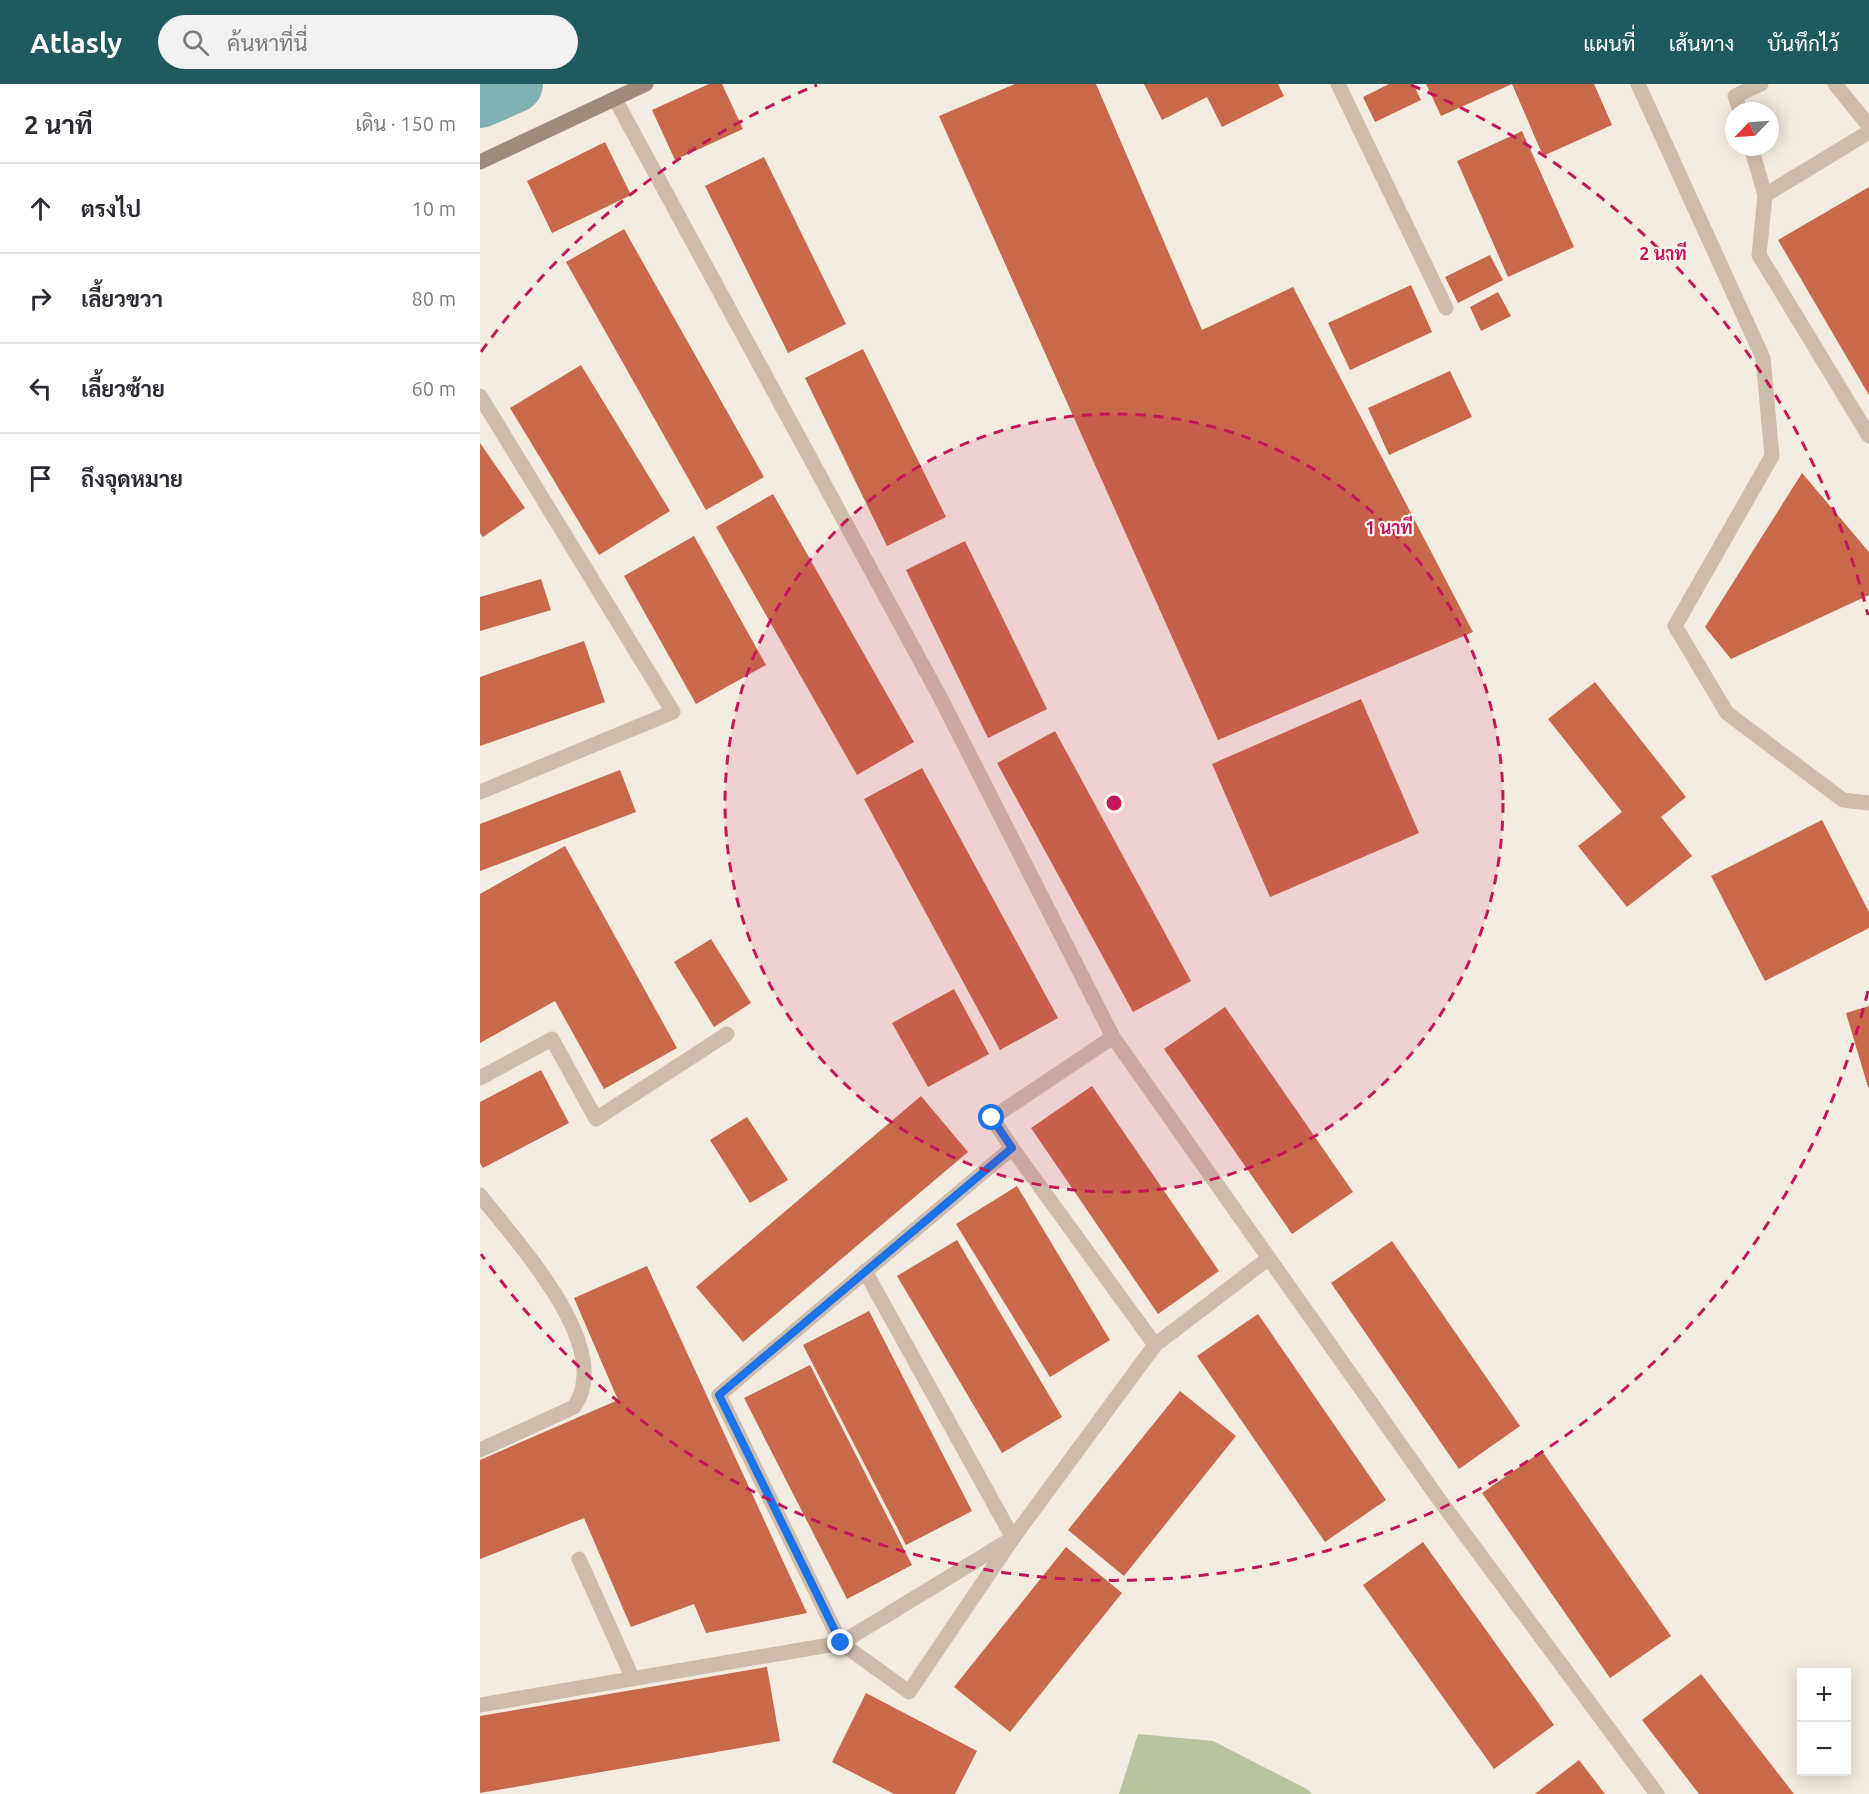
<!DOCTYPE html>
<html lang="th">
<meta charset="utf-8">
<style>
body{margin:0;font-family:Ubuntu,Sarabun,sans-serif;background:#f2f2f3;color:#2b2b33}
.controls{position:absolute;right:18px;bottom:18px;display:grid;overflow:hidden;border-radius:0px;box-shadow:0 3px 15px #0003}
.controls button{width:54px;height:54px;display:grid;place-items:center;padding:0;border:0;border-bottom:2px solid #e1e1e2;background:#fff;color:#2b2b33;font:30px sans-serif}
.compass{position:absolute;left:1245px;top:18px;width:54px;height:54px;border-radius:50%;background:#fff;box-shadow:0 3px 15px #0003;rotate:245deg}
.stop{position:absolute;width:18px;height:18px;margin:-14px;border:4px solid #1a73e8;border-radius:50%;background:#fff}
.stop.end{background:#1a73e8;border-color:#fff;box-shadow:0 2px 6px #0008}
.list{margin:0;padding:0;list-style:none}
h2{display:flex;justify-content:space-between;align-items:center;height:78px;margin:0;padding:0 24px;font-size:26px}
h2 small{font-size:20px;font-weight:400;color:#7c7c81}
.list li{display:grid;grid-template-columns:39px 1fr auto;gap:18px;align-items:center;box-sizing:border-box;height:90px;padding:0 24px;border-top:2px solid #e1e1e2}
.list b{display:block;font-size:22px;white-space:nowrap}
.list em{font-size:20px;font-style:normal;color:#7c7c81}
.icon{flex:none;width:33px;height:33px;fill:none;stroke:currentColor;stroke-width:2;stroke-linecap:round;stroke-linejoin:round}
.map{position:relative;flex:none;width:1389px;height:1710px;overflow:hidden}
header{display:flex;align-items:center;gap:36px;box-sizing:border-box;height:84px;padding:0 30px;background:#1f5a5e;color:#fff}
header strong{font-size:28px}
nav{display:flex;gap:33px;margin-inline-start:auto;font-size:21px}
.search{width:420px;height:54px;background:#f2f2f3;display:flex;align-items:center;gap:15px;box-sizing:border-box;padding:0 21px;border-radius:33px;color:#7c7c81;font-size:22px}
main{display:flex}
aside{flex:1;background:#fff}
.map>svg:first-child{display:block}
.green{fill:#b8c4a0}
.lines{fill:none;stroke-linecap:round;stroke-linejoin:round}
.river{stroke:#7fb0b2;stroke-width:58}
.building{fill:#c8694b}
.street{stroke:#cdbbac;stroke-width:15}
.secondary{stroke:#a18a7d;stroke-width:15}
.route{stroke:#1a73e8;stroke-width:8}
.ring{fill:none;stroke:#c2185b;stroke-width:3;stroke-dasharray:10 8}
.centre{fill:#c2185b;stroke:#fbf5ee;stroke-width:3}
.ring-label{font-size:18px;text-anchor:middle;font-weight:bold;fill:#c2185b;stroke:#fbf5ee;stroke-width:4.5;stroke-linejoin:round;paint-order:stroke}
</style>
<header>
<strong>Atlasly</strong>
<div class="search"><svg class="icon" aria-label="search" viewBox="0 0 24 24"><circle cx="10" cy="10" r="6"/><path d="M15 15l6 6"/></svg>ค้นหาที่นี่</div>
<nav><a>แผนที่</a><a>เส้นทาง</a><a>บันทึกไว้</a></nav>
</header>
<main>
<aside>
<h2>2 นาที<small>เดิน · 150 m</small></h2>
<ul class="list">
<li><svg class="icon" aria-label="ahead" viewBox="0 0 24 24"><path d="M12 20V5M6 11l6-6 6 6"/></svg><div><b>ตรงไป</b></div><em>10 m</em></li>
<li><svg class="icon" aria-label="right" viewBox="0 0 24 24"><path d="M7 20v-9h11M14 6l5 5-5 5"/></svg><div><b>เลี้ยวขวา</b></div><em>80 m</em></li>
<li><svg class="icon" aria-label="left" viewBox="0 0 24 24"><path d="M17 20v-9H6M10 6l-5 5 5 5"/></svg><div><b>เลี้ยวซ้าย</b></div><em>60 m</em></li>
<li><svg class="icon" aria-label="arrive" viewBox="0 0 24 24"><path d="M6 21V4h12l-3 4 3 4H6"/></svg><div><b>ถึงจุดหมาย</b></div></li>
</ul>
</aside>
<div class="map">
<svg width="1389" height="1710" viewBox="0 0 1389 1710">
<rect width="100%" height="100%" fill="#f4ebe1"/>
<path class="green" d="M658,1650l75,7 94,48 5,5h-193z"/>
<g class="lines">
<path class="river" d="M0,15l34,-15"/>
</g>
<path class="building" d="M229,0h13l21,45 -68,31 -23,-50z
M535,0h81l106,246 91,-43 180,345 -255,108 -279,-624z
M664,0h134l6,12 -62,31 -15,-30 -45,23z
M909,0h24l8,16 -46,22 -12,-25z
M946,0h168l18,41 -69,31 -31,-72 -71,32z
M1042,47l52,116 -66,30 -51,-116z
M125,58l26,53 -79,38 -25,-52z
M284,73l82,167 -58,29 -83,-167z
M1389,103v208l-91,-155z
M144,145l140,248 -58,33 -140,-248z
M1010,171l13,25 -45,23 -13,-26z
M931,201l21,47 -82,38 -22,-47z
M1018,208l13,24 -30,15 -11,-24z
M383,265l83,168 -59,29 -82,-168z
M101,281l89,146 -71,44 -89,-147z
M970,287l22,46 -83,38 -21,-47z
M0,359l45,65 -42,29 -3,-4z
M1322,389l67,79v43l-138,64 -26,-32z
M293,410l141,248 -57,33 -141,-248z
M214,452l72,129 -70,39 -72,-128z
M485,457l82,168 -59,29 -82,-168z
M61,495l10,31 -71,21v-34z
M104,557l21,61 -125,44v-69z
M1115,598l91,115 -25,20 31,39 -65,51 -49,-61 44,-34 -74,-93z
M881,615l58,134 -149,64 -58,-133z
M575,647l136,250 -58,31 -136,-249z
M442,684l136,250 -58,32 -136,-251z
M140,686l16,42 -156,59v-47z
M1342,736l47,92v16l-104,53 -54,-105z
M85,762l112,202 -73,41 -49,-88 -75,42v-149z
M231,855l40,64 -37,24 -40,-65z
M474,905l35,65 -61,33 -36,-64z
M1389,922v81h-1l-22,-74z
M745,923l128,185 -61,42 -128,-185z
M61,986l28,53 -86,45 -3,-5v-61z
M612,1002l127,185 -61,43 -127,-186z
M441,1012l47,56 -225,190 -47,-55z
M267,1033l41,63 -38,23 -40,-63z
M537,1102l93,154 -60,37 -94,-153z
M477,1156l105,177 -60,36 -105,-177z
M912,1157l128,185 -61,43 -128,-186z
M167,1182l160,347 -101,20 -12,-29 -63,23 -47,-109 -104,41v-99l138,-60 -44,-102z
M389,1227l103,200 -66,34 -103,-200z
M778,1230l128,186 -61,42 -128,-186z
M330,1281l102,200 -65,34 -103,-201z
M700,1307l56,45 -112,140 -56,-46z
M1062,1367l129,185 -61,42 -128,-185z
M943,1458l131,183 -60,44 -131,-184z
M586,1463l56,46 -112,139 -56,-45z
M287,1583l13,74 -300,52v-77z
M1221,1590l93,120h-95l-57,-74z
M386,1609l111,58 -22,43h-61l-62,-32z
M1099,1676l26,34h-70z"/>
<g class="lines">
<path class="street" d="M858,0l108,224
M1158,0l125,274 9,98 -97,170 52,87 116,87 26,3
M1355,0l34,42
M135,15l325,598 173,340 325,461 219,296
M1260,27l-5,-15 26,-12
M1389,48l-104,63 -6,60 110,181
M1271,63l14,48
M0,312l193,316 -193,80
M0,994l72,-39 44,80 131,-85
M532,1064l143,197
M0,1111c36,47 136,152 94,212l-94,43
M385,1187l148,267 -104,154 -68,-49 172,-105 142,-193 114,-87
M99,1475l54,120
M0,1621l361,-62 -122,-248 293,-247 -20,-30 121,-81"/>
<path class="secondary" d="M0,78l166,-78"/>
</g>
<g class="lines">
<path class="route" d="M361,1559l-122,-248 293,-247 -20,-30"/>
</g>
<circle cx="634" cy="719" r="389" fill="#c2185b" fill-opacity=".12"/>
<g class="ring">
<circle cx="634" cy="719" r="389"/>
<path d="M1388 907A777 777 0 0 1 1 1170M1 268A777 777 0 0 1 337 1M931 1A777 777 0 0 1 1388 531"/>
</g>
<circle cx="634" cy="719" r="9" class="centre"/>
<g class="ring-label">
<text x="1183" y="176">2 นาที</text>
<text x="909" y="450">1 นาที</text>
</g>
</svg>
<div class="controls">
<button>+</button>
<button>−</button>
</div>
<svg class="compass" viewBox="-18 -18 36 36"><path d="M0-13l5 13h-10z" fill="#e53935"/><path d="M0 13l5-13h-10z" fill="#7c7c81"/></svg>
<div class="stop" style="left:512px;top:1034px"></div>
<div class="stop end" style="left:361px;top:1559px"></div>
</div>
</main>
